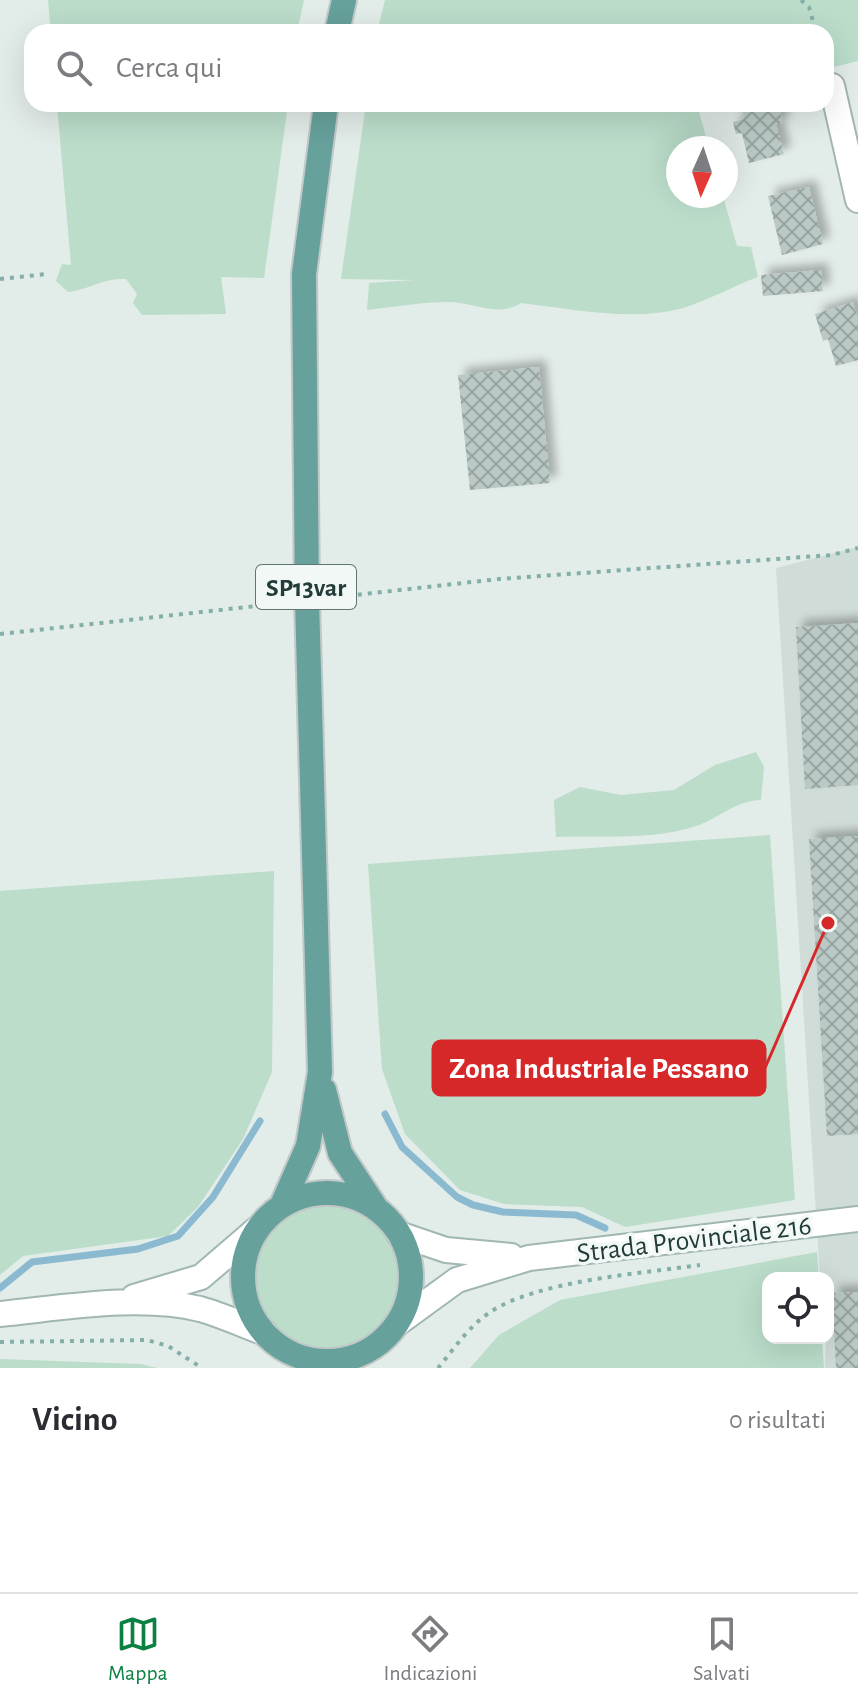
<!DOCTYPE html>
<html lang="it">
<style>
body{margin:0;font-family:"Alegreya Sans",sans-serif;background:#f7f7f7;color:#2b2b33}
.controls{position:absolute;right:24px;bottom:24px;display:grid;overflow:hidden;border-radius:16px;box-shadow:0 8px 32px #0002}
.controls button{width:72px;height:72px;display:grid;place-items:center;padding:0;border:0;border-bottom:2px solid #e1e1e2;background:#fff;color:#2b2b33;font:40px sans-serif}
.compass{position:absolute;left:666px;top:136px;width:72px;height:72px;border-radius:50%;background:#fff;box-shadow:0 8px 32px #0002;rotate:183deg}
.list{margin:0;padding:0;list-style:none}
h2{display:flex;justify-content:space-between;align-items:center;height:104px;margin:0;padding:0 32px;font-size:34px}
h2 small{font-size:26px;font-weight:400;color:#7c7c81}
.icon{flex:none;width:44px;height:44px;fill:none;stroke:currentColor;stroke-width:2;stroke-linecap:round;stroke-linejoin:round}
.map{position:relative;flex:none;width:858px;height:1368px;overflow:hidden}
.search{position:absolute;background:#fff;box-shadow:0 8px 32px #0002;left:24px;right:24px;top:24px;height:88px;display:flex;align-items:center;gap:20px;box-sizing:border-box;padding:0 28px;border-radius:24px;color:#7c7c81;font-size:30px}
.sheet{height:224px;background:#fff}
nav{display:flex;justify-content:space-around;align-items:center;box-sizing:border-box;height:112px;border-top:2px solid #e1e1e2;background:#fff;font-size:22px;color:#7c7c81}
nav a{display:grid;justify-items:center;gap:4px}
nav .on{color:#0b8043}
.map>svg:first-child{display:block}
.built{fill:#d0dcd8}
.green{fill:#bbddca}
.lines{fill:none;stroke-linecap:round;stroke-linejoin:round}
.stream{stroke:#8bbad0;stroke-width:7}
.building{fill:url(#building-cross-hatch);filter:url(#shadow)}
.street-casing{stroke:#a5b4b1;stroke-width:28}
.secondary-casing{stroke:#a0b7b3;stroke-width:28}
.primary-casing{stroke:#c1c8c8;stroke-width:28}
.path{stroke:#83afa8;stroke-width:4;stroke-dasharray:4 6;stroke-linecap:butt}
.street{stroke:#fff;stroke-width:24}
.secondary{stroke:#fff;stroke-width:24}
.primary{stroke:#67a19b;stroke-width:24}
.labels{text-anchor:middle;stroke-width:7;stroke-linejoin:round;paint-order:stroke}
.shield{fill:#f2f8f6;stroke:#607472;stroke-width:2}
.shield-label{font-size:26px;font-weight:bold;fill:#223c3a}
.street-label{font-size:28px;fill:#223c3a;stroke:#f2f8f6}
.leader{fill:none;stroke:#d62828;stroke-width:3}
.callout-dot{fill:#d62828;stroke:#f2f8f6;stroke-width:3}
.callout{fill:#d62828;stroke:#d62828;stroke-width:3}
.callout-label{font-size:30px;text-anchor:middle;font-weight:bold;fill:#fff}
</style>
<div class="map">
<svg width="858" height="1368" viewBox="0 0 858 1368">
<defs>
<pattern id="building-cross-hatch" width="8" height="8" patternUnits="userSpaceOnUse" patternTransform="scale(2)"><rect width="8" height="8" fill="#bac9c5"/><path d="M0 0l8 8M0 8l8-8" fill="none" stroke="#97a4a1"/></pattern>
<filter id="shadow"><feDropShadow dx="7" dy="-7" stdDeviation="4" flood-color="#0004"/></filter>
</defs>
<rect width="100%" height="100%" fill="#e2ece9"/>
<path class="built" d="M858,547v821h-33l3,-90h-8l-44,-710z"/>
<path class="green" d="M48,0h256l-7,32h-246z
M385,0h473v61l-32,8v-37h-41l-1,-3 -16,3h-391z
M57,104h231l-24,174 -43,-1 5,37 -84,1 -9,-12 4,-9 -11,-15c-26,-1 -34,10 -58,13l-12,-11 6,-17 9,1z
M366,104h331l12,44h-31v48h45l14,50 14,1 7,30c-25,9 -49,23 -75,31 -51,14 -110,1 -162,-5 -23,15 -47,-1 -73,-1 -27,0 -54,5 -81,8l2,-27 46,-3 -74,-1z
M756,752l8,15 -3,33c-26,1 -39,16 -62,25 -43,16 -98,10 -143,12l-2,-37 26,-13 41,8 53,-5 41,-25z
M770,835l25,365 -170,27 -43,-20 -78,-3 -44,-14 -55,-56 -23,-65 -14,-205z
M274,871l-2,201 -29,67 -45,68 -30,29 -145,20 -23,19v-384z
M256 1277a71 71 0 1 1 142 0a71 71 0 1 1-142 0Z
M817,1252l2,26h-51v60h54l2,30h-354l29,-33 61,-35z
M0,1359l141,5 16,4h-157z"/>
<g class="lines">
<path class="stream" d="M385,1114l17,33 55,50 16,8 30,7 73,3 29,13
M0,1288l32,-26 106,-13 40,-13 35,-39 47,-76"/>
</g>
<path class="building" d="M754,104h24l5,19 -7,1 8,30 -35,9 -7,-30 -6,1 -3,-12 11,-3 -3,-12z
M809,187l14,57 -41,11 -14,-59z
M821,270l2,21 -60,5 -2,-21z
M853,302l5,17v41l-22,6 -8,-27 -5,2 -8,-27z
M539,367l11,116 -80,7 -12,-115z
M858,623v162l-53,4 -9,-162z
M858,836v298l-31,2 -18,-297z
M858,1292v76h-22l-4,-75z"/>
<g class="lines">
<g class="street-casing">
<path id="street" d="M832,86l26,114"/>
</g>
<g class="secondary-casing">
<path id="secondary" d="M399,1234l47,16 65,6
M134,1297l67,-20 57,-49
M0,1314c62,-6 139,-20 200,-5 22,6 43,16 65,24
M398,1323l59,-43 72,-22 329,-39"/>
</g>
<g class="primary-casing">
<path id="primary" d="M337,32l7,-32
M324,1090l16,63 36,55
M243 1277a84 84 0 1 1 168 0a84 84 0 1 1-168 0Z
M282,1205l26,-59 12,-74 -13,-472 -3,-326 22,-170"/>
</g>
<path class="path" d="M801,0l8,7 7,25
M0,279l47,-5
M328,598l171,-19 333,-24 26,-7
M0,634l284,-31
M0,1342l147,-2 21,6 34,22
M438,1368c16,-19 30,-41 51,-55 45,-32 155,-40 211,-48"/>
<use href="#street" class="street"/>
<use href="#secondary" class="secondary"/>
<use href="#primary" class="primary"/>
</g>
<g class="labels">
<rect class="shield" x="256" y="565" width="100" height="44" rx="6"/>
<g class="shield-label">
<text x="306" y="596">SP13var</text>
</g>
<g class="street-label">
<text transform="translate(694 1238) rotate(-7)" y="10">Strada Provinciale 216</text>
</g>
</g>
<path class="leader" d="M828 923L765 1068"/>
<circle class="callout-dot" cx="828" cy="923" r="8"/>
<rect class="callout" x="433" y="1041" width="332" height="54" rx="8"/>
<g class="callout-label">
<text x="599" y="1078">Zona Industriale Pessano</text>
</g>
</svg>
<div class="controls">
<button><svg class="icon" aria-label="locate" viewBox="0 0 24 24"><circle cx="12" cy="12" r="6"/><path d="M12 2v4M12 18v4M2 12h4M18 12h4"/></svg></button>
</div>
<svg class="compass" viewBox="-18 -18 36 36"><path d="M0-13l5 13h-10z" fill="#e53935"/><path d="M0 13l5-13h-10z" fill="#7c7c81"/></svg>
<div class="search"><svg class="icon" aria-label="search" viewBox="0 0 24 24"><circle cx="10" cy="10" r="6"/><path d="M15 15l6 6"/></svg>Cerca qui</div>
</div>
<section class="sheet">
<h2>Vicino<small>0 risultati</small></h2>
<ul class="list">
</ul>
</section>
<nav>
<a class="on"><svg class="icon" aria-label="map" viewBox="0 0 24 24"><path d="M3 6l6-2 6 2 6-2v14l-6 2-6-2-6 2zM9 4v14M15 6v14"/></svg>Mappa</a>
<a><svg class="icon" aria-label="directions" viewBox="0 0 24 24"><path d="M12 3l9 9-9 9-9-9zM9 14v-3h6M13 9l2 2-2 2"/></svg>Indicazioni</a>
<a><svg class="icon" aria-label="saved" viewBox="0 0 24 24"><path d="M7 4h10v16l-5-4-5 4z"/></svg>Salvati</a>
</nav>
